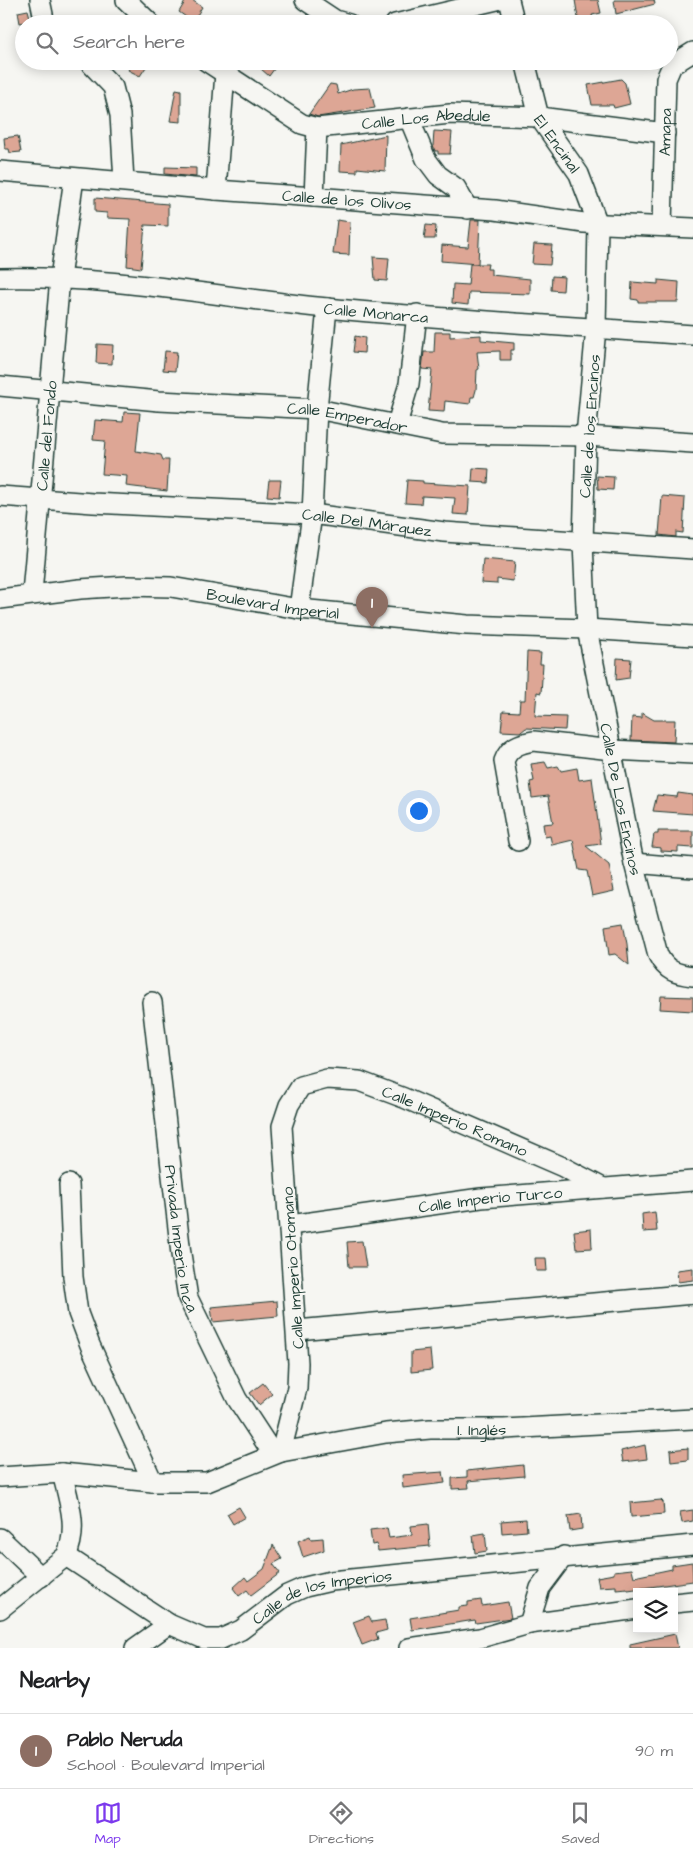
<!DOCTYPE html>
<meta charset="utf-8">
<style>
body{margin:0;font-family:"Architects Daughter",sans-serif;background:#f6f6f6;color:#202124}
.controls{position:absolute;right:15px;bottom:15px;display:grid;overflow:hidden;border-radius:0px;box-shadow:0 2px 12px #0003}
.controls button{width:45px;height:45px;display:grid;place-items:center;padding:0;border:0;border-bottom:1px solid #e0e0e0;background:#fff;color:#202124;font:25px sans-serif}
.you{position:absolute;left:418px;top:810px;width:18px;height:18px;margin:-12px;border:4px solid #fff;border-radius:50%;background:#1a73e8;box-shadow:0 0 0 8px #1a73e833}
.badge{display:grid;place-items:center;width:32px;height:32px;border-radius:50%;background:#7c3aed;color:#fff;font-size:16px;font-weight:700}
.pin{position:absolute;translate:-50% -41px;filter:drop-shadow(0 1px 2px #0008)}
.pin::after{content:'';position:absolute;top:26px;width:18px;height:15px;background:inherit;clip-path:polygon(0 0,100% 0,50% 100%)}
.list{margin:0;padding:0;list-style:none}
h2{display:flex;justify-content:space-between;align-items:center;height:65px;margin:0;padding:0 20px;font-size:21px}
h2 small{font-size:16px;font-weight:400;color:#757577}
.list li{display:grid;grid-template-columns:32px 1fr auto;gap:15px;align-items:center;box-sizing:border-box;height:75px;padding:0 20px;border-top:1px solid #e0e0e0}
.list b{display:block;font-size:19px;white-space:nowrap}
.list p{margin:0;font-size:16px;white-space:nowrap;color:#757577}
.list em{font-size:16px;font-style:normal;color:#757577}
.icon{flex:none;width:28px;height:28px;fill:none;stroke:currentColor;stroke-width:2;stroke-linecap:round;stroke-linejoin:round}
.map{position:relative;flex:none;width:693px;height:1648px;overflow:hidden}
.search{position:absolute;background:#fff;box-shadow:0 2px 12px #0003;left:15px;right:15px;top:15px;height:55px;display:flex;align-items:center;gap:12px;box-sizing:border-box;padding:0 18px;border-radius:28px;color:#757577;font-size:19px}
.sheet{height:140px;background:#fff}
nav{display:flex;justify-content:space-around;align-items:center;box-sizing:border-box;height:70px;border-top:1px solid #e0e0e0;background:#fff;font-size:14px;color:#757577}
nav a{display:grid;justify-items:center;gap:2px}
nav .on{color:#7c3aed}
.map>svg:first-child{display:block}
.building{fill:#dda695;stroke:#1f3d34}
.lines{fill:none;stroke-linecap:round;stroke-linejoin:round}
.minor-casing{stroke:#1f3d34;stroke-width:22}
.minor{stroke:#f6f6f2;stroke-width:19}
.labels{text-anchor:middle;stroke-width:4.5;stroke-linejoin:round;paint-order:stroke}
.street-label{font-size:16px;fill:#1f3d34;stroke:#f6f6f2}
</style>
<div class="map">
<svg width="693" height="1648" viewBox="0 0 693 1648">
<rect width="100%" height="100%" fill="#f6f6f2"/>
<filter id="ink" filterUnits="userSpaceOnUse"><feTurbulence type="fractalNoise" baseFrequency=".02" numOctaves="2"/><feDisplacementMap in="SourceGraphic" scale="10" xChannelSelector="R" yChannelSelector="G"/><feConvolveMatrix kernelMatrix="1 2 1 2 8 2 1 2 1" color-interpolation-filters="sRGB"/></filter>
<g filter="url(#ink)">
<path class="building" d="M186,0h6l10,7 -9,15 -14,-10z
M575,0h23l3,13 -9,2 2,9h-15z
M614,0h40l1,4 -39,10z
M28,10l3,11 -11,2 -2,-11z
M134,61h16l-10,15 -12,-6z
M252,61h28l-11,15z
M621,79l4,4 5,21 -16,4 -1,-3h-21l-4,-20z
M330,84l6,1 2,9 15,-5 17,-1 5,20 -57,9 -9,-3z
M176,89l5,1v32l-11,-1z
M434,131l18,1 -2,22h-12v-3h-3l-2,-5z
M386,135l-1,36 -28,-3v4l-17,-1 1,-26z
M18,136l3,16 -11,1 -1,-4h-4l-1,-11z
M165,167l31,1v9l-31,-3z
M95,198l73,6v22l-23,-1 -4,43 -14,-2 3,-47 -23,-1v-5l-12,-1z
M337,220l13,2 -1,33 -16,-1z
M471,220h9l-2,44 -37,-3 1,-16 26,2z
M426,225l10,1 -1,13h-11z
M534,244l18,1 -2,20 -18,-1z
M373,257l16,1 -2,23 -12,-1z
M470,264h18l-1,5h4v6l39,4v15l-61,-2 -1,13 -16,-2 1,-19 15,1z
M552,276l12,1 -1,14 -12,-1z
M658,280l21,2 -1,20h-40v-2l-7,-1 1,-17 26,2z
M435,332h15v5l31,-2v5l33,3v7h-3v10h-11v-9l-23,1 2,17 -2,1 -1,20 -2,7h-3l-1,7 -25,-3 -1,11 -16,-1 4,-41 -10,-1 2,-17h10z
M355,336l10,2 -1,15 -11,-1z
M97,344l16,1 -1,19 -16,-1z
M165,351l12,1 -2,19 -12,-1z
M124,412l16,1 -4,38 25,4 2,5h6l-2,31 -41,-5 1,-10 -25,-2 3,-33 -12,-1 2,-20 28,2z
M473,468l16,1 -1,14 -16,-1z
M597,476l17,1 -1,13 -15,-1z
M269,480h12l-2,17 -12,-1z
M407,480l16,1v2l47,3 -2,29 -15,-1 2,-16 -33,-2 -1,8 -16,-1z
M662,496l23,2 -2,35 -7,-1v5l-17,-2z
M483,559l32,3 -2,19 -16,-2v5l-16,-1z
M527,652l14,1 -1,11h3l-2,29 -4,-1 -2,24 31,1 -1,13 -39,-2 -5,4 -20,-1 2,-20 16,1 1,-12h5z
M617,658l14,1 -2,19 -13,2z
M642,713l12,7h21l-1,22 -43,-2 1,-23 10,1z
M545,762l3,6 10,-2 3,5 16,-3 2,12 13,-2 9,66 -15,2 23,19 5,26 -22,5 -5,-25 -8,-1 -6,-30 -21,5 -2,-9 -5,1 -2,-13 10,-1 -5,-27 -16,2 -2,-16 4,-1 -3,-17z
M678,793l15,2v19l-40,-3 4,-16 20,2z
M658,831h35v17l-15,-1v5l-17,-1v-3l-9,-1 2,-13h4z
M623,923l4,21 2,21 -14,-11 -6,1 -4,-29z
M661,996l32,1v14l-33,-2z
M655,1212l2,19 -14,1 -1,-18z
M591,1229l1,19 -16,1 -2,-18z
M362,1241l4,26h-17l-2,-25z
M535,1258h11l1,13h-11z
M693,1268v12l-15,2 -1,-12z
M277,1301l1,15 -65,6 -2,-15z
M430,1350l2,20 -21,2v-20z
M263,1383l9,11 -13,11 -9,-12z
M645,1445l2,14 -24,3 -2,-11z
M688,1448v12l-17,2 -1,-12z
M523,1465l1,11 -56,5 1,7 -17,1v-11l15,-1v-6z
M443,1472l2,11 -42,5 -1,-13z
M661,1500l2,2 1,12 -33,3 -1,-14z
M239,1507l6,10 -12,7 -6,-10z
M693,1510v11l-11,2 -2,-11z
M581,1514l1,15 -12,2 -2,-15z
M526,1519l1,12 -25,2 -1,-12z
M428,1524l2,22 -52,5 -1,-7 -5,1 -2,-15 17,-2 2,10 23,-3 -1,-9z
M485,1533l2,18 -12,2 -2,-18z
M310,1536l1,3 12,-1 1,12 -21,7 -5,-16z
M273,1545l9,14 -9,5 7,9 -29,22 -4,-5 -8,6 -6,-8 12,-11 3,4 16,-12z
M692,1562l1,19 -65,9 -1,-2 -11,1v-3l-17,1 -2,-10 17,-3v-3l18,-2 2,8 38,-8v-4z
M481,1600l1,6 26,-4 3,16 -35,5 -1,-3 -63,10 -2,-12 49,-8v-3l9,-1v-4z
M369,1616l3,6 13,-2 2,10 -11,3 2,6 -16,6 -9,-23z
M675,1634l3,14h-48v-4z"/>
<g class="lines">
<g class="minor-casing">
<g id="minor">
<path d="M40,0l5,24"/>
<path d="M126,0l25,24"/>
<path d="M305,0l30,20 14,4"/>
<path d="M509,0l6,24"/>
<path d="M395,24l102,-24"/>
<path d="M88,61l25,26 7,28 4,66"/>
<path id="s1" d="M206,61l96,63 15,4 133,-14 89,3 126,16"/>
<path id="s2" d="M525,61l14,56 40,57 19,50 -2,104 -10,108 -3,107 4,86 47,234 24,92c8,16 18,19 35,21"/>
<path d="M409,118l17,41 12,16 18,13 12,21"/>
<path id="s3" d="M0,171l216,19 279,20 89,13 109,5"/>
<path d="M216,190l9,-117"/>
<path d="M314,197l3,-69"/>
<path id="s4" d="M662,226l4,-147 6,-14 21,-13"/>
<path id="s5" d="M0,278c110,-3 218,19 327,30 122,12 244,18 366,27"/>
<path id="s6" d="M0,386l159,15 158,8 125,25 144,2 107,7"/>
<path d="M397,424l12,-40 8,-70"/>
<path id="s7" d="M0,496l93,7 219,11 132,18 249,17"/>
<path id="s8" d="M32,593l28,-315 14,-100"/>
<path id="s9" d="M0,599l80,-10 47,-3 44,1 128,22 168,16 120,4 106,7"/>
<path d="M299,609l13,-95 5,-105 10,-101"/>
<path d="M518,841l-14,-80c5,-14 16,-18 30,-20l78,9 81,4"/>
<path d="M634,863l59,5"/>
<path id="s10" d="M152,1002l29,252 7,44 49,101 36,55"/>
<path d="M69,1184l4,93 5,36 12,32 63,137"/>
<path id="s11" d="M290,1225l191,-27 212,-17"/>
<path d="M297,1330l396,-36"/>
<path id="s12" d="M281,1452l16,-64 1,-25 -16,-237 7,-21 12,-19 26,-7 32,2 45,17 159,69 40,21"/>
<path id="s13" d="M0,1477l62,-4 91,9h54l74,-30 105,-19 44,-4h74l189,-10"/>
<path d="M0,1538l41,39"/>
<path id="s14" d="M66,1556l103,68 35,15h17l20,-9 46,-35 18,-8 26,-6 362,-36"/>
<path d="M674,1603l19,-2"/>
<path d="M0,1609l66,-53c13,-27 3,-55 -4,-83"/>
<path d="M529,1624l11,-36 24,-32"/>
<path d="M135,1648l34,-24"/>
<path d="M409,1648l71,-10 49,-14 108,-15"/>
</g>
</g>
<use href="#minor" class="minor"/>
</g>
</g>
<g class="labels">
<g class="street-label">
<text dy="6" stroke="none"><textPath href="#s1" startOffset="240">Calle Los Abedule</textPath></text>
<text dy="6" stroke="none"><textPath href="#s4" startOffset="94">Amapa</textPath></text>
<text dy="6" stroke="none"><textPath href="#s2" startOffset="90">El Encinal</textPath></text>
<text dy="6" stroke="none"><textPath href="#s3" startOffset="348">Calle de los Olivos</textPath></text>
<text dy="6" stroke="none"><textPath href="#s5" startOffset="378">Calle Monarca</textPath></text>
<text dy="6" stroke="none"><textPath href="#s6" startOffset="349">Calle Emperador</textPath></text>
<text transform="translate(589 426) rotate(-86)" y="6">Calle de los Encinos</text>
<text dy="6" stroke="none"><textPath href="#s8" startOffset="158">Calle del Fondo</textPath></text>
<text dy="6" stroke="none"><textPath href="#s7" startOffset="368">Calle Del Márquez</textPath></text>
<text dy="6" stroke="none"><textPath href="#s9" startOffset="275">Boulevard Imperial</textPath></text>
<text dy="6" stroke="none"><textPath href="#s2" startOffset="760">Calle De Los Encinos</textPath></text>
<text dy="6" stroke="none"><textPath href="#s12" startOffset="536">Calle Imperio Romano</textPath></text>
<text dy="6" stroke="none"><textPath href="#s11" startOffset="202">Calle Imperio Turco</textPath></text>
<text dy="6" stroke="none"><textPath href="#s10" startOffset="238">Privada Imperio Inca</textPath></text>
<text transform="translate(292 1268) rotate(-94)" y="6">Calle Imperio Otomano</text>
<text dy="6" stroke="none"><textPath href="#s13" startOffset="490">I. Inglés</textPath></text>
<text dy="6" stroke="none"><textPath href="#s14" startOffset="291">Calle de los Imperios</textPath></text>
</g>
</g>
</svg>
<div class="controls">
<button><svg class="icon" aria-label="layers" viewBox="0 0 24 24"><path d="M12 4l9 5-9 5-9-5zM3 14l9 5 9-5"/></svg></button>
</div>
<div class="you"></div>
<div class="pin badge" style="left:372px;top:628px;background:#8d6e63">1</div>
<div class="search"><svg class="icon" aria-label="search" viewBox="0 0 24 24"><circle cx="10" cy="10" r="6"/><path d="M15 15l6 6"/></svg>Search here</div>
</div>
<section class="sheet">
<h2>Nearby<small></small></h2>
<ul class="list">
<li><span class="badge" style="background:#8d6e63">1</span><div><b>Pablo Neruda</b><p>School · Boulevard Imperial</p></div><em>90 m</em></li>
</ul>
</section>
<nav>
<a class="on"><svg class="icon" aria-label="map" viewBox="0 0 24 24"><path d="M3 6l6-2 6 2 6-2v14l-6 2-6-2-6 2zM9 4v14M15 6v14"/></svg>Map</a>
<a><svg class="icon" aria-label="directions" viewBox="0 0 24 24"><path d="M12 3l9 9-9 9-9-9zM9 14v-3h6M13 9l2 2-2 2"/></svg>Directions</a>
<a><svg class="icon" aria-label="saved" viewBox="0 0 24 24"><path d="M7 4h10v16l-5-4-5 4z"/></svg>Saved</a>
</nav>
